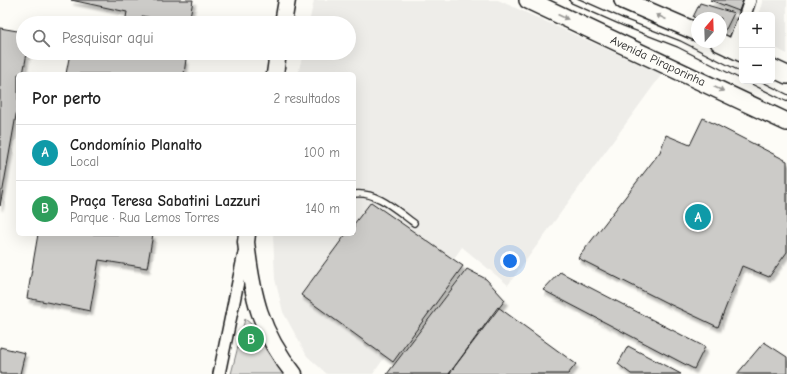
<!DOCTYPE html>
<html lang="pt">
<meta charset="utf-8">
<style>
body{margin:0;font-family:"Comic Neue",sans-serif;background:#f6f6f6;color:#222}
.controls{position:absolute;right:12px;top:12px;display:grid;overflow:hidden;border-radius:6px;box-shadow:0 4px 16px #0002}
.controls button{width:36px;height:36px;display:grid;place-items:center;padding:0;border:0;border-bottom:1px solid #e0e0e0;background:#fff;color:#222;font:20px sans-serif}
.compass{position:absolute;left:691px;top:12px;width:36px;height:36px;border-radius:50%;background:#fff;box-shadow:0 4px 16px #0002;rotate:19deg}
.you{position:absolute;left:510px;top:261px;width:14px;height:14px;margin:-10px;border:3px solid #fff;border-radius:50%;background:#1a73e8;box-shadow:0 0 0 6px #1a73e833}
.badge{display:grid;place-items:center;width:26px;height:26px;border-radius:50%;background:#111827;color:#fff;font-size:13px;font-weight:700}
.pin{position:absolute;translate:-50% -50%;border:2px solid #fff;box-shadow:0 1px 4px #0006}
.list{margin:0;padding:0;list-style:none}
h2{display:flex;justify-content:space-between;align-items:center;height:52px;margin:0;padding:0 16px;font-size:17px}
h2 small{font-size:13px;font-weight:400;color:#767676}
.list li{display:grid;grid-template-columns:26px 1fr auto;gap:12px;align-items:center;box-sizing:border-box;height:56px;padding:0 16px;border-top:1px solid #e0e0e0}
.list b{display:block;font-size:15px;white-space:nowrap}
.list p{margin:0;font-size:13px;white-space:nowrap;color:#767676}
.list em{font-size:13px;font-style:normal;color:#767676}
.icon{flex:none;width:22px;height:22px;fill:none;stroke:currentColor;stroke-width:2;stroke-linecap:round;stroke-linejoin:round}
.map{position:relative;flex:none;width:787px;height:374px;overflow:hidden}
.search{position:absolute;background:#fff;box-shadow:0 4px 16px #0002;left:16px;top:16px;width:340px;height:44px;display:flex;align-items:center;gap:10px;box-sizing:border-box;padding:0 14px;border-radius:22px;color:#767676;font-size:15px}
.panel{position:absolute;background:#fff;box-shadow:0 4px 16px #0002;left:16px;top:72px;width:340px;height:164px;border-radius:6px}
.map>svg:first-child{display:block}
.built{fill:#eeede9}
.green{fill:#e0dfdb;stroke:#7e7e7c}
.building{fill:#cccbc8;stroke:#1c1c1c;filter:url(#shadow)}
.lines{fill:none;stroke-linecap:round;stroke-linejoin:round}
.lane-casing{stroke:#1c1c1c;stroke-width:8}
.street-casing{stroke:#1c1c1c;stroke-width:14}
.secondary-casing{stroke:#1c1c1c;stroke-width:19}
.primary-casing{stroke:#1c1c1c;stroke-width:20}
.lane{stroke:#fdfcf7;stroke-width:5.5}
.street{stroke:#fdfcf7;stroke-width:11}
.secondary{stroke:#fdfcf7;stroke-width:16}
.primary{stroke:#fdfcf7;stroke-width:17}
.oneway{fill:#989794}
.labels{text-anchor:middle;stroke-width:3.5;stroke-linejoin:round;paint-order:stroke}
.street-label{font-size:12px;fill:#1c1c1c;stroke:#fdfcf7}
</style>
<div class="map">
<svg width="787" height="374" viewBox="0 0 787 374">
<defs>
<filter id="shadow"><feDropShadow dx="2.5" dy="4.5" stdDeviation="1" flood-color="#0004"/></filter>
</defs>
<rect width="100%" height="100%" fill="#fdfcf7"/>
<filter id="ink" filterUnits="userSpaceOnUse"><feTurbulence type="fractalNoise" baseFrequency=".025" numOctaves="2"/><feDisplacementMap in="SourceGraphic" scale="8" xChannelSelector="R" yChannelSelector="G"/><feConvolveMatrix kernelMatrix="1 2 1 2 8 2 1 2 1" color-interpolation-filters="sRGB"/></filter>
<g filter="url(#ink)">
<path class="built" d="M314,0h184l164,74 -154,211 -46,-38 -89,127h-46l-20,-18 -24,-44 -8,-33 -2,-45h81v-160h-56l5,-21h46v-30h-40z
M763,0h24v54l-15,-8v-31h-14z"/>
<path class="green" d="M245,319l11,9 10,22 17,24h-52z"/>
<path class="building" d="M71,0h122l-4,23h-12l-35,-7 -1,7h-16l2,-11z
M710,0h33l-4,11z
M700,3l34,10 -8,16 -5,1v-12l-24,1 -4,-2z
M0,28l23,4v21h4l-4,21h-5v30l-18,102z
M70,53h93l23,6 -2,15h-118z
M703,118l84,43v91l-18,25 -27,-11 -24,61 -53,-25 -87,-44 82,-106 6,-17 24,10z
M371,202l92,64 -70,96 -92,-67 45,-61h8v-10z
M38,234h115l-6,34 -48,-8 -9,51 -63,-13z
M467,269l19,10 19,21 -56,74h-62z
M560,272l145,75 -11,22 -151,-79z
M498,307l78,57 -8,10h-119z
M764,342l23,15v17h-50z
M628,346l53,28h-50l-13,-10z
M0,347l25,6 -5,21h-20z"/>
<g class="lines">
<g class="lane-casing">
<path id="lane" d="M573,0l52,23 54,21 63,32
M753,81l34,17
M354,194c23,-3 42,16 60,29"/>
</g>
<g class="street-casing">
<path id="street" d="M745,15l5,-15
M732,48l10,-26
M219,374l25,-121"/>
</g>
<g class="secondary-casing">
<path id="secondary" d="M283,23l4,-23
M275,74l3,-21
M247,234l-1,8c6,53 14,90 48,132"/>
</g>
<g class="primary-casing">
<path id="primary" d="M528,0l259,122
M623,0l74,32
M719,42l23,11
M772,68l15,7"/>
</g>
<use href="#lane" class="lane"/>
<use href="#street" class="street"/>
<use href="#secondary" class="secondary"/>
<use href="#primary" class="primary"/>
</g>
<defs><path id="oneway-solid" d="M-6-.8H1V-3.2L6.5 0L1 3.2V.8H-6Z"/></defs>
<g class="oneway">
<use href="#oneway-solid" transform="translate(563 17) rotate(25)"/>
<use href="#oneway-solid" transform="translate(661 17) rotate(-156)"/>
<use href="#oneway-solid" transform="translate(719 89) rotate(25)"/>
</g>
</g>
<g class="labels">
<g class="street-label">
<text transform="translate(658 61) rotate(25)" y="4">Avenida Piraporinha</text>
</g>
</g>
</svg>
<div class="controls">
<button>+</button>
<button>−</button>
</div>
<svg class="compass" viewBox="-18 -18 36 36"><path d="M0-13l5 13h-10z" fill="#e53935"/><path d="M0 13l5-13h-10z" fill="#767676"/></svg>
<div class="you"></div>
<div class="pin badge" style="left:698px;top:217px;background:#0f9aa8">A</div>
<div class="pin badge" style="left:251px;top:339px;background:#2e9e5b">B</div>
<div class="search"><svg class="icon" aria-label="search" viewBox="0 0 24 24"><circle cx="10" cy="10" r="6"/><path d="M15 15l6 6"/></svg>Pesquisar aqui</div>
<section class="panel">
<h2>Por perto<small>2 resultados</small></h2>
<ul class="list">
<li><span class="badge" style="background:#0f9aa8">A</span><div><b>Condomínio Planalto</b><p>Local</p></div><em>100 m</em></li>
<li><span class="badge" style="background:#2e9e5b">B</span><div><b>Praça Teresa Sabatini Lazzuri</b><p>Parque · Rua Lemos Torres</p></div><em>140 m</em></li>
</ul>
</section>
</div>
